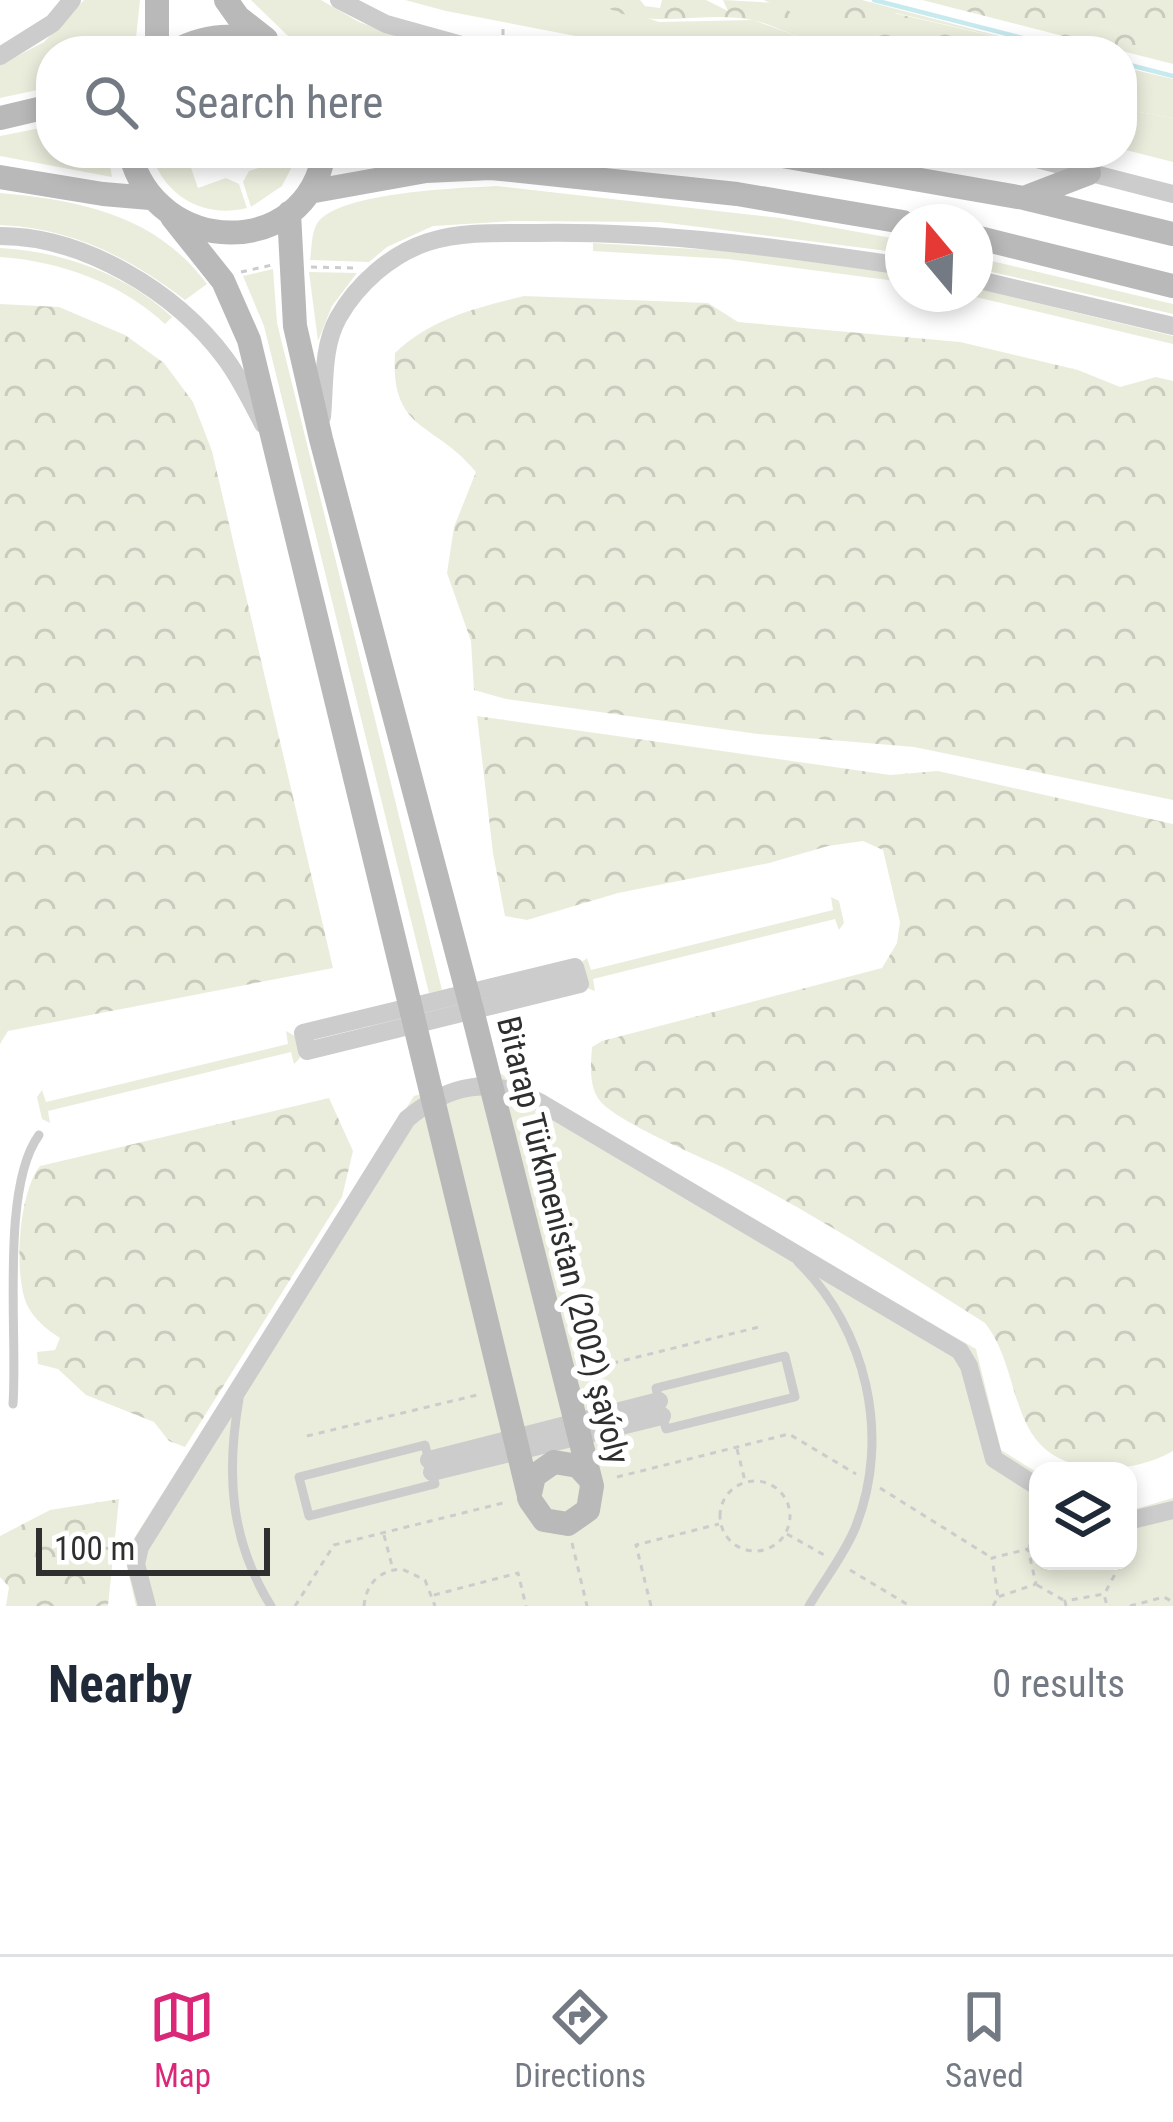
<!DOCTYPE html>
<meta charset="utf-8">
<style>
body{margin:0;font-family:"Roboto Condensed",sans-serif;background:#f2f2f3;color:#1f2937}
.controls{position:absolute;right:36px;bottom:36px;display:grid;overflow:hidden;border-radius:24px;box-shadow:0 6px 18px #0003}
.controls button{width:108px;height:108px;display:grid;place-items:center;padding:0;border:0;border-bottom:3px solid #e0e1e3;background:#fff;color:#1f2937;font:60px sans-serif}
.compass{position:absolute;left:885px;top:204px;width:108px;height:108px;border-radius:50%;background:#fff;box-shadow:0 6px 18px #0003;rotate:341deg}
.scale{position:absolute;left:36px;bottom:30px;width:234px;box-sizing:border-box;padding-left:12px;border:6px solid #2f2f2f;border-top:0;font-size:33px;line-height:42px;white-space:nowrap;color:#2f2f2f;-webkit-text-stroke:9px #fff;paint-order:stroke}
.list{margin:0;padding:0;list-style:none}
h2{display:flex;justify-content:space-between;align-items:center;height:156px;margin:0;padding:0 48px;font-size:51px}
h2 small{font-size:39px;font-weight:400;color:#747a83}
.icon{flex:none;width:66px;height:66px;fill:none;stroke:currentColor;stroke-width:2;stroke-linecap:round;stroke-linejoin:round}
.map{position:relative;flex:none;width:1173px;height:1606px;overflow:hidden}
.search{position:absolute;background:#fff;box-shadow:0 6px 18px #0003;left:36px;right:36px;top:36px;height:132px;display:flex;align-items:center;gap:30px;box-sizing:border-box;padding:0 42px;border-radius:48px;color:#747a83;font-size:45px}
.sheet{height:348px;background:#fff}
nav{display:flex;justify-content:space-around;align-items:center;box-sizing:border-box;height:168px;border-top:3px solid #e0e1e3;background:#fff;font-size:33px;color:#747a83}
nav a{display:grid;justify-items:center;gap:6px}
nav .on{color:#db2777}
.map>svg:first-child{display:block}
.green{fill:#eaeddc}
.forest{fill:url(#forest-crowns)}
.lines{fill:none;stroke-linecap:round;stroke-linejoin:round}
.stream{stroke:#c7eaee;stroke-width:4.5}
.path{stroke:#ccc;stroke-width:3;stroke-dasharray:6 6;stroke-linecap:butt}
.lane{stroke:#ccc;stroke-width:9}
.street{stroke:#ccc;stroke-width:18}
.secondary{stroke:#b9b9b9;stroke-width:24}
.labels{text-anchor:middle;stroke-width:12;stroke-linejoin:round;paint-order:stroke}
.street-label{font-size:33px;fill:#2f2f2f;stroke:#fff}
</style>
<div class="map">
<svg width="1173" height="1606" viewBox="0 0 1173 1606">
<defs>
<pattern id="forest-crowns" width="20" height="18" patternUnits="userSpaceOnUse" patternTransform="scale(3)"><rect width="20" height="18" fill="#eaeddc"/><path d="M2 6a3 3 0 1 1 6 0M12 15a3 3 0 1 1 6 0" fill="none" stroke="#c9ccbd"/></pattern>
</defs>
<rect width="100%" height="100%" fill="#fff"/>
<path class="green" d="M84,0h56l-4,38 -6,13h-79v36l-51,11v-33l44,-23z
M251,0h70l38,22 83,29h-127l-28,-16z
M405,0h189l65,22 94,-2 44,16 2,-18 -35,-18h98l167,44 -133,-31 -23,20 30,18h-250l-207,-40z
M1122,109l51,9v44l-51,-13z
M51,126v27h57l4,24 -112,-21v-20z
M275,153h24l-17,33 -31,21 -8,-25 6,-11 28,-9z
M178,154l10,5 10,29 28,-10 13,6 8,24c-41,10 -77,-9 -93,-46z
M497,186l283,32 123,22v13l-243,-31 -148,-1 -79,5 -46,21 -18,15 -59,-2c2,-12 1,-28 8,-38 23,-30 142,-34 179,-36z
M0,193c81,7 157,23 207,91l-22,16c-56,-43 -114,-72 -185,-75z
M593,243l136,8 174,23v8l-175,-23 -135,-8z
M0,248c62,3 126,26 172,69l-7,7c-44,-41 -105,-63 -165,-67z
M975,257l198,47v10l-198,-46z
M273,269l4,54 165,667 -13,3 -165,-667 -21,-50z
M309,272l48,1 -25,33 -14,35z
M975,288l198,48v8l-210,-50h12z
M831,897l8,4 5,22 -5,7 -4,-11 -242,60 2,12 -8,-3 -5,-26 5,-4 4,12 242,-60z
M286,1031l9,5 5,22 -6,6 -3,-12 -243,59 2,12 -8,-4 -5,-22 5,-7 4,12 242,-58z
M496,1071l480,278 25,101 37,23v88h90v-50l45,-13v108h-1037l-12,-52 290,-458z"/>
<path class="forest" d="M594,0h46l5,6 15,2 2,-8h44l22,11 -5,-11 53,3 24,15 -3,18c-14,-5 -30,-13 -45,-16 -54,-11 -108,15 -158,-20z
M922,0h251v64z
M859,5l199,46h-155l-30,-18 -50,-5c7,-17 18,-20 36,-23z
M1122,67l51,12v39l-51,-9z
M524,296l184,7 30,19 222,20 118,28 42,17 36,-10 17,4v419l-259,-53 -156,-13 -252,-35 -32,-9 -3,-49 -24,-68 7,-46 22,-55c-41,-51 -86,-39 -81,-119 37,-35 81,-45 129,-57z
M0,304l59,3 66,28 39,28 29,39 19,49 121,517 -325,63 -8,13z
M477,716l413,59 48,-4 235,53v627c-25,14 -54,20 -83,16 -85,-10 -65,-93 -105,-144 -86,-54 -172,-111 -263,-156 -28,-13 -104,-45 -122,-66 -12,-15 -9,-38 -8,-54l10,-6 280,-73 15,-25 3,-21 -17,-72 -20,-9 -35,5 -59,17 -151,30 -91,27 -22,-4 -12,-63z
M329,1098l24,53 -11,46 -157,250 -16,-6 -15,-19 -68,-27 -28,-26 -20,-5 -1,-12 18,-2 5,-12c-13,-8 -26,-19 -33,-33 -14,-32 -8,-113 13,-139z
M119,1499l-11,107h-102l3,-19 -9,-10v-41l50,-26z"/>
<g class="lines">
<path class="stream" d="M874,0l200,51
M1122,63l51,13"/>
<path class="path" d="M503,29v11l68,11
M600,51l1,-4
M311,267l44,1
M241,272l31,-7
M589,1369l170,-42
M307,1436l170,-41
M737,1449l8,32
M617,1477l172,-43 67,40
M720 1516a35 35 0 1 1 70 0a35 35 0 1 1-70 0Z
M880,1488l112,70
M787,1534l39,22
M384,1535l8,31
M572,1543l15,63
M1029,1547l9,-16
M1128,1550l6,-11
M850,1570l60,36
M1037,1585l28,16
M1106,1591l16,-30
M434,1595l84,-22 8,33
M295,1606l39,-61 169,-42
M364,1606c2,-22 15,-36 38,-37l23,11 10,26
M651,1606l-15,-61 83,-21
M993,1606l5,-9 -6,-39 36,-9 8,35 -38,13
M1066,1606l-1,-5 39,-7 3,12
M1130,1606l34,-9 9,5"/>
<path class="lane" d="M798,1262c69,67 93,175 58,264 -11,28 -32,54 -47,80
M785,1356l10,41 -129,32 -10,-41z
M239,1399c-13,75 -9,141 32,207
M13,1404c5,-68 -13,-216 26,-269
M425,1445l10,39 -126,32 -10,-39z"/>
<path class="street" d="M339,0l47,24 97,27
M0,56l53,-33 19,-23
M1013,153l160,41
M0,236c84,0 176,56 225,122 15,20 26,43 38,66
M975,279l198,47
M322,417c3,-33 0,-70 16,-99 19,-34 53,-64 90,-76 35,-11 73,-9 109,-9 124,-2 244,15 366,33
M575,967l5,17 -273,67 -4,-18z
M429,1460l230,-59
M432,1472l230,-56
M1128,1521l45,-11
M147,1606l-11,-42 4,-17 267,-428c43,-36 84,-43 134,-16l419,248 9,15 25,93 44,28"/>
<path class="secondary" d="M226,0l12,17 28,22
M157,51v-51
M175,51c35,-19 70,-19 106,0
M0,118l51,-12
M130,153c26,104 176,108 194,0
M765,153l259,45 149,36
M0,177l103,17 47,4
M309,192l117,-21 65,-3 246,26 166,28
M1024,198l65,-25
M172,217l51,64 26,59 281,1160 14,20 24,4 20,-14 4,-24 -120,-476 -151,-571 -26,-113 -6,-113
M975,237l198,49
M529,1498l5,-22 20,-14 24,4 12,13"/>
</g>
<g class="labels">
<g class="street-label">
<text transform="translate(564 1240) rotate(76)" y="12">Bitarap Türkmenistan (2002) şaýoly</text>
</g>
</g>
</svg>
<div class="controls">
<button><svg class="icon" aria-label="layers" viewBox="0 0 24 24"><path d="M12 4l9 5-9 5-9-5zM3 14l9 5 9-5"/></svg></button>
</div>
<svg class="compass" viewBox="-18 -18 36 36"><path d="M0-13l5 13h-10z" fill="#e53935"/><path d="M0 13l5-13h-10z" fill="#747a83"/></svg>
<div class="scale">100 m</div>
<div class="search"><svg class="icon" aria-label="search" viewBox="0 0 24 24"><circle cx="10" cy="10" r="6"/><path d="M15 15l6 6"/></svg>Search here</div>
</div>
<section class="sheet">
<h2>Nearby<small>0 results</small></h2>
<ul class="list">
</ul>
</section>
<nav>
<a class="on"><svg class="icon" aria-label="map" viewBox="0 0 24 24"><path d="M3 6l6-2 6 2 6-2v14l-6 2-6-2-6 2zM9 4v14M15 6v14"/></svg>Map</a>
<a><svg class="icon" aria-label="directions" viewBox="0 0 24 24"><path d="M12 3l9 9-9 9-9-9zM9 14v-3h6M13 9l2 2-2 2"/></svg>Directions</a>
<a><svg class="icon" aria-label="saved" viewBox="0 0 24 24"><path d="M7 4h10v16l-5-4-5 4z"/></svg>Saved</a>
</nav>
